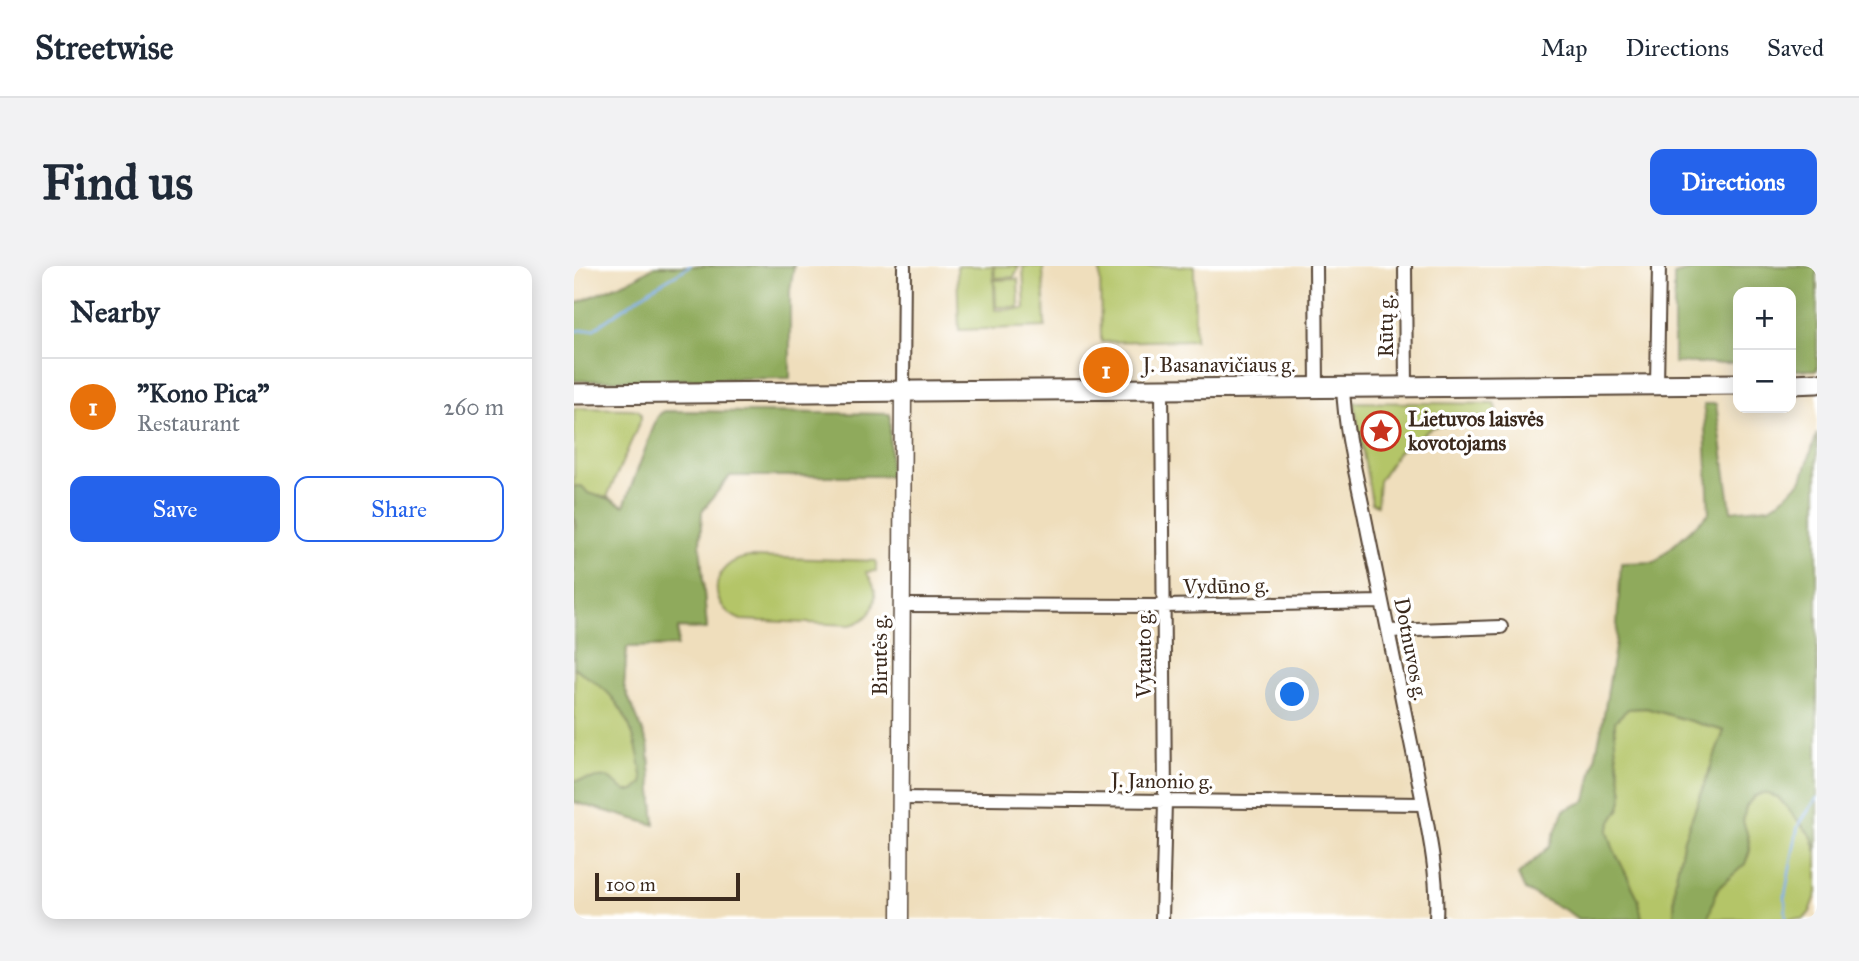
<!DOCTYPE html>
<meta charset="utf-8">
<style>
body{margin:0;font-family:"IM FELL Great Primer",serif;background:#f2f2f3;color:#1f2937}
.controls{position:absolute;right:21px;top:21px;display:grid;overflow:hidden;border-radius:14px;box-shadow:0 4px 18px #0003}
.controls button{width:63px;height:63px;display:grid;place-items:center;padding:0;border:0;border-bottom:2px solid #e0e1e3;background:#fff;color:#1f2937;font:35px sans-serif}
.scale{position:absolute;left:21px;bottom:18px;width:145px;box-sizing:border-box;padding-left:7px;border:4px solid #3b2a1e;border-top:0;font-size:19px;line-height:24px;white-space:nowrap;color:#3b2a1e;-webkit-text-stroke:5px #fff;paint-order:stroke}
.you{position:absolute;left:719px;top:429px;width:24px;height:24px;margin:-18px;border:5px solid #fff;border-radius:50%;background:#1a73e8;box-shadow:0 0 0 10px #1a73e833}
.badge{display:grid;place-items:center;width:46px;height:46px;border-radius:50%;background:#2563eb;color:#fff;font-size:23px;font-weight:700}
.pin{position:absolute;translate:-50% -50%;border:4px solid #fff;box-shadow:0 2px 7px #0006}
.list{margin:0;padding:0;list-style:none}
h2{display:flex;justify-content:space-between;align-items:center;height:91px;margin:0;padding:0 28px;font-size:30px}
h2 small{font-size:23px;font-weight:400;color:#747a83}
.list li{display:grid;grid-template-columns:46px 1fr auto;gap:21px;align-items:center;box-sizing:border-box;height:98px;padding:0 28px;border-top:2px solid #e0e1e3}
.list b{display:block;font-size:26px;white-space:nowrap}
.list p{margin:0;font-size:23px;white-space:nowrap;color:#747a83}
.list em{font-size:23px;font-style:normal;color:#747a83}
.actions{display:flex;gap:14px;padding:21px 28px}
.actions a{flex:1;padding:16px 0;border:2px solid #2563eb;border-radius:14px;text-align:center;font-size:24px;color:#2563eb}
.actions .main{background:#2563eb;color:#fff}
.map{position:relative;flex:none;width:1243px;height:653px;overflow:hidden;border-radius:14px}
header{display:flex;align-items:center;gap:42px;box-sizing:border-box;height:98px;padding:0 35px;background:#fff;border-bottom:2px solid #e0e1e3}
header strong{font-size:33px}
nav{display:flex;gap:38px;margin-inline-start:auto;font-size:24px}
.intro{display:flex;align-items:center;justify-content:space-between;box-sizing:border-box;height:168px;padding:0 42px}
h1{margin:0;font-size:49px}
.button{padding:18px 32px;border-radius:14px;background:#2563eb;color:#fff;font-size:24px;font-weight:700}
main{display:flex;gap:42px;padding:0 42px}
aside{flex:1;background:#fff;border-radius:14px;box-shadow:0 4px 18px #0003}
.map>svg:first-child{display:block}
.green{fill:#b4c568;stroke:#787843;stroke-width:2}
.forest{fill:#8faa5c;stroke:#656a3d;stroke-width:2}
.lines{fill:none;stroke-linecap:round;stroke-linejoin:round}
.stream{stroke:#7eaee9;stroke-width:2.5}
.street-casing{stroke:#564536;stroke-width:16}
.secondary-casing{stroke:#564536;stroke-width:19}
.primary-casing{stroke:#564536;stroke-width:23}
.street{stroke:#fff;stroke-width:12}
.secondary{stroke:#fff;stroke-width:16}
.primary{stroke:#fff;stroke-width:19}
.labels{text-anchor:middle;stroke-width:7;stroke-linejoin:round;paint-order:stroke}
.street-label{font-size:21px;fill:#3b2a1e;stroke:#fff}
.poi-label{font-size:21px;font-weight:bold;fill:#3b2a1e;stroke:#fff;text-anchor:start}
</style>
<header>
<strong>Streetwise</strong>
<nav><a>Map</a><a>Directions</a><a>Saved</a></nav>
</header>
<div class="intro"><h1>Find us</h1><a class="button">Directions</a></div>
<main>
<aside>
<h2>Nearby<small></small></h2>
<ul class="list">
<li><span class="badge" style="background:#e8710a">1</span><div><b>&quot;Kono Pica&quot;</b><p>Restaurant</p></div><em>260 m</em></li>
</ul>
<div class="actions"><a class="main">Save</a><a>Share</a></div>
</aside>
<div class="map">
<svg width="1243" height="653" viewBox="0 0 1243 653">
<rect width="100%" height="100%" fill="#fff"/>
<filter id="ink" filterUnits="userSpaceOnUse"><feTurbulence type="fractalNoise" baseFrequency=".0143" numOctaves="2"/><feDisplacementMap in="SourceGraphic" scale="14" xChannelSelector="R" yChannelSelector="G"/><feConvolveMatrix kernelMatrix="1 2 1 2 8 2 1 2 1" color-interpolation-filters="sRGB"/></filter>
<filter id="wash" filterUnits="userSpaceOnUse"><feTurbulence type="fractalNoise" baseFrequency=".00686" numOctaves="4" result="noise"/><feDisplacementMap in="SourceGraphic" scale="28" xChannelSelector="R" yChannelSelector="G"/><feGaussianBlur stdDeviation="1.57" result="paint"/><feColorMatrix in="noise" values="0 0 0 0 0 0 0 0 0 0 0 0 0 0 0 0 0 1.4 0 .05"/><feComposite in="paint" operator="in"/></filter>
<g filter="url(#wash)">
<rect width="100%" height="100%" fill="#efdebc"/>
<path class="green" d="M383,0h36l2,44 30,-1 -2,-43h20l2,61 -86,3z
M420,0h25l-5,11 -19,1z
M526,0h94l1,74 -94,2z
M444,13l1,28h-23l-1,-27z
M780,136l140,2 3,7 -4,7 -60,9 -35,25 -19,29 -2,24 -5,-2z
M0,142l57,1 7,1 3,4v5l-34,78 17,9 33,-88 4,-5 4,-2 225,3v62h-160l-28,35 -2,32 7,86 -29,-1 -1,18 -50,1 -3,40 24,57 7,81 -81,-23z
M176,291l126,4v10l-10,1c16,21 11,46 -16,53l-109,-5c-36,-14 -31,-59 9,-63z
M1072,442l78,23 -40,108 -9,42 -1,38h-32l-4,-21 -25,-50 -6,-17 5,-11 8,-12 3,-14 -8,-49v-24l13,-12z
M1189,527l15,4 34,40 5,15v41l-7,19 -6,7h-96c1,-9 5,-24 11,-31 10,-13 28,-20 31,-38 1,-10 -5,-18 -7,-27 -2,-13 8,-27 20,-30z"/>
<path class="forest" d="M81,0h139l-4,24v88l-216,3v-77l59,-25z
M1131,0h112v104h-26v-78h-53v71h-64v-88z
M1130,138h12l15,107 38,-4 11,-6 22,-21 15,-47v419l-5,-15 -34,-40 -15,-4 -9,3 -8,11 -3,14 4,12 3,16 -5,15 -28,25 -9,30h-34l1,-38 9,-42 40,-108 -78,-23 -18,1 -13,12v24l8,49 -3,14 -8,12 -4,11 5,17 25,50 4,21h-64l-11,-8 -42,-21 -7,-15 31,-28 15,-37 22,-9 16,-75 14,-85 5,-78 34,-1 54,-49z
M91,145l225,3v62h-160l-28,35 -2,32 7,86 -29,-1 -1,18 -50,1 -3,40 24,57 7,81 -81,-23v-21l33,-4 19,14h8l9,-8c-4,-32 -11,-64 -33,-88 -10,-11 -25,-19 -36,-28v-125l2,-22 -2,-3v-30c8,-3 10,1 14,6l19,5 17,8 33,-88 4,-5z"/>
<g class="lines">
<path class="stream" d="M0,65l20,-2 57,-40 39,-23
M1212,653l-1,-24 11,-59 2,-10 19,-28"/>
</g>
</g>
<g filter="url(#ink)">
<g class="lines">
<g class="street-casing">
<path id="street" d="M742,0l1,121
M831,0l1,121
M1083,119l2,-119
M769,121c2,49 16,98 25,146 16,78 32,156 48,234 9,49 23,102 20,152
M329,125l1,-125
M328,339l261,1 219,-4
M814,365l113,-4
M327,532l522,6
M588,653l3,-118 -3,-413"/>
</g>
<g class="secondary-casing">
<path id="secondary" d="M326,653l3,-528"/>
</g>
<g class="primary-casing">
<path id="primary" d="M1217,118l26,-1
M0,128l1164,-10"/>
</g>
<use href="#street" class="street"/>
<use href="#secondary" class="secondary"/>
<use href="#primary" class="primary"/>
</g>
</g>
<defs>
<g id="sight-ring" transform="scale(2.0125)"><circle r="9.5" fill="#fff" stroke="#c8321e" stroke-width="1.5"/><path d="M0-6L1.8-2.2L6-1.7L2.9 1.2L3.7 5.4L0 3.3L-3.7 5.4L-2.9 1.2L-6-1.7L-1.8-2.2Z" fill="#c8321e"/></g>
</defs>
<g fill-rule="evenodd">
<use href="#sight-ring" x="807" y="165"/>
</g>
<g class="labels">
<g class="street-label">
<text transform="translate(812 60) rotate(-90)" y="7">Rūtų g.</text>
<text x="645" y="106">J. Basanavičiaus g.</text>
<text transform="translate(652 320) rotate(-1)" y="7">Vydūno g.</text>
<text transform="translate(837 383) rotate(79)" y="7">Dotnuvos g.</text>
<text transform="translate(570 388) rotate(-90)" y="7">Vytauto g.</text>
<text transform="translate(306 389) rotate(-90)" y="7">Birutės g.</text>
<text transform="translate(588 515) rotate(1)" y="7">J. Janonio g.</text>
</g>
<g class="poi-label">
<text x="834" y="160">Lietuvos laisvės<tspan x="834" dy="24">kovotojams</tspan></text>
</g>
</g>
</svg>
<div class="controls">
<button>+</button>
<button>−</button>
</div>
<div class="scale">100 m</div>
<div class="you"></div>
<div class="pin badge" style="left:532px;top:104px;background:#e8710a">1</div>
</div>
</main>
